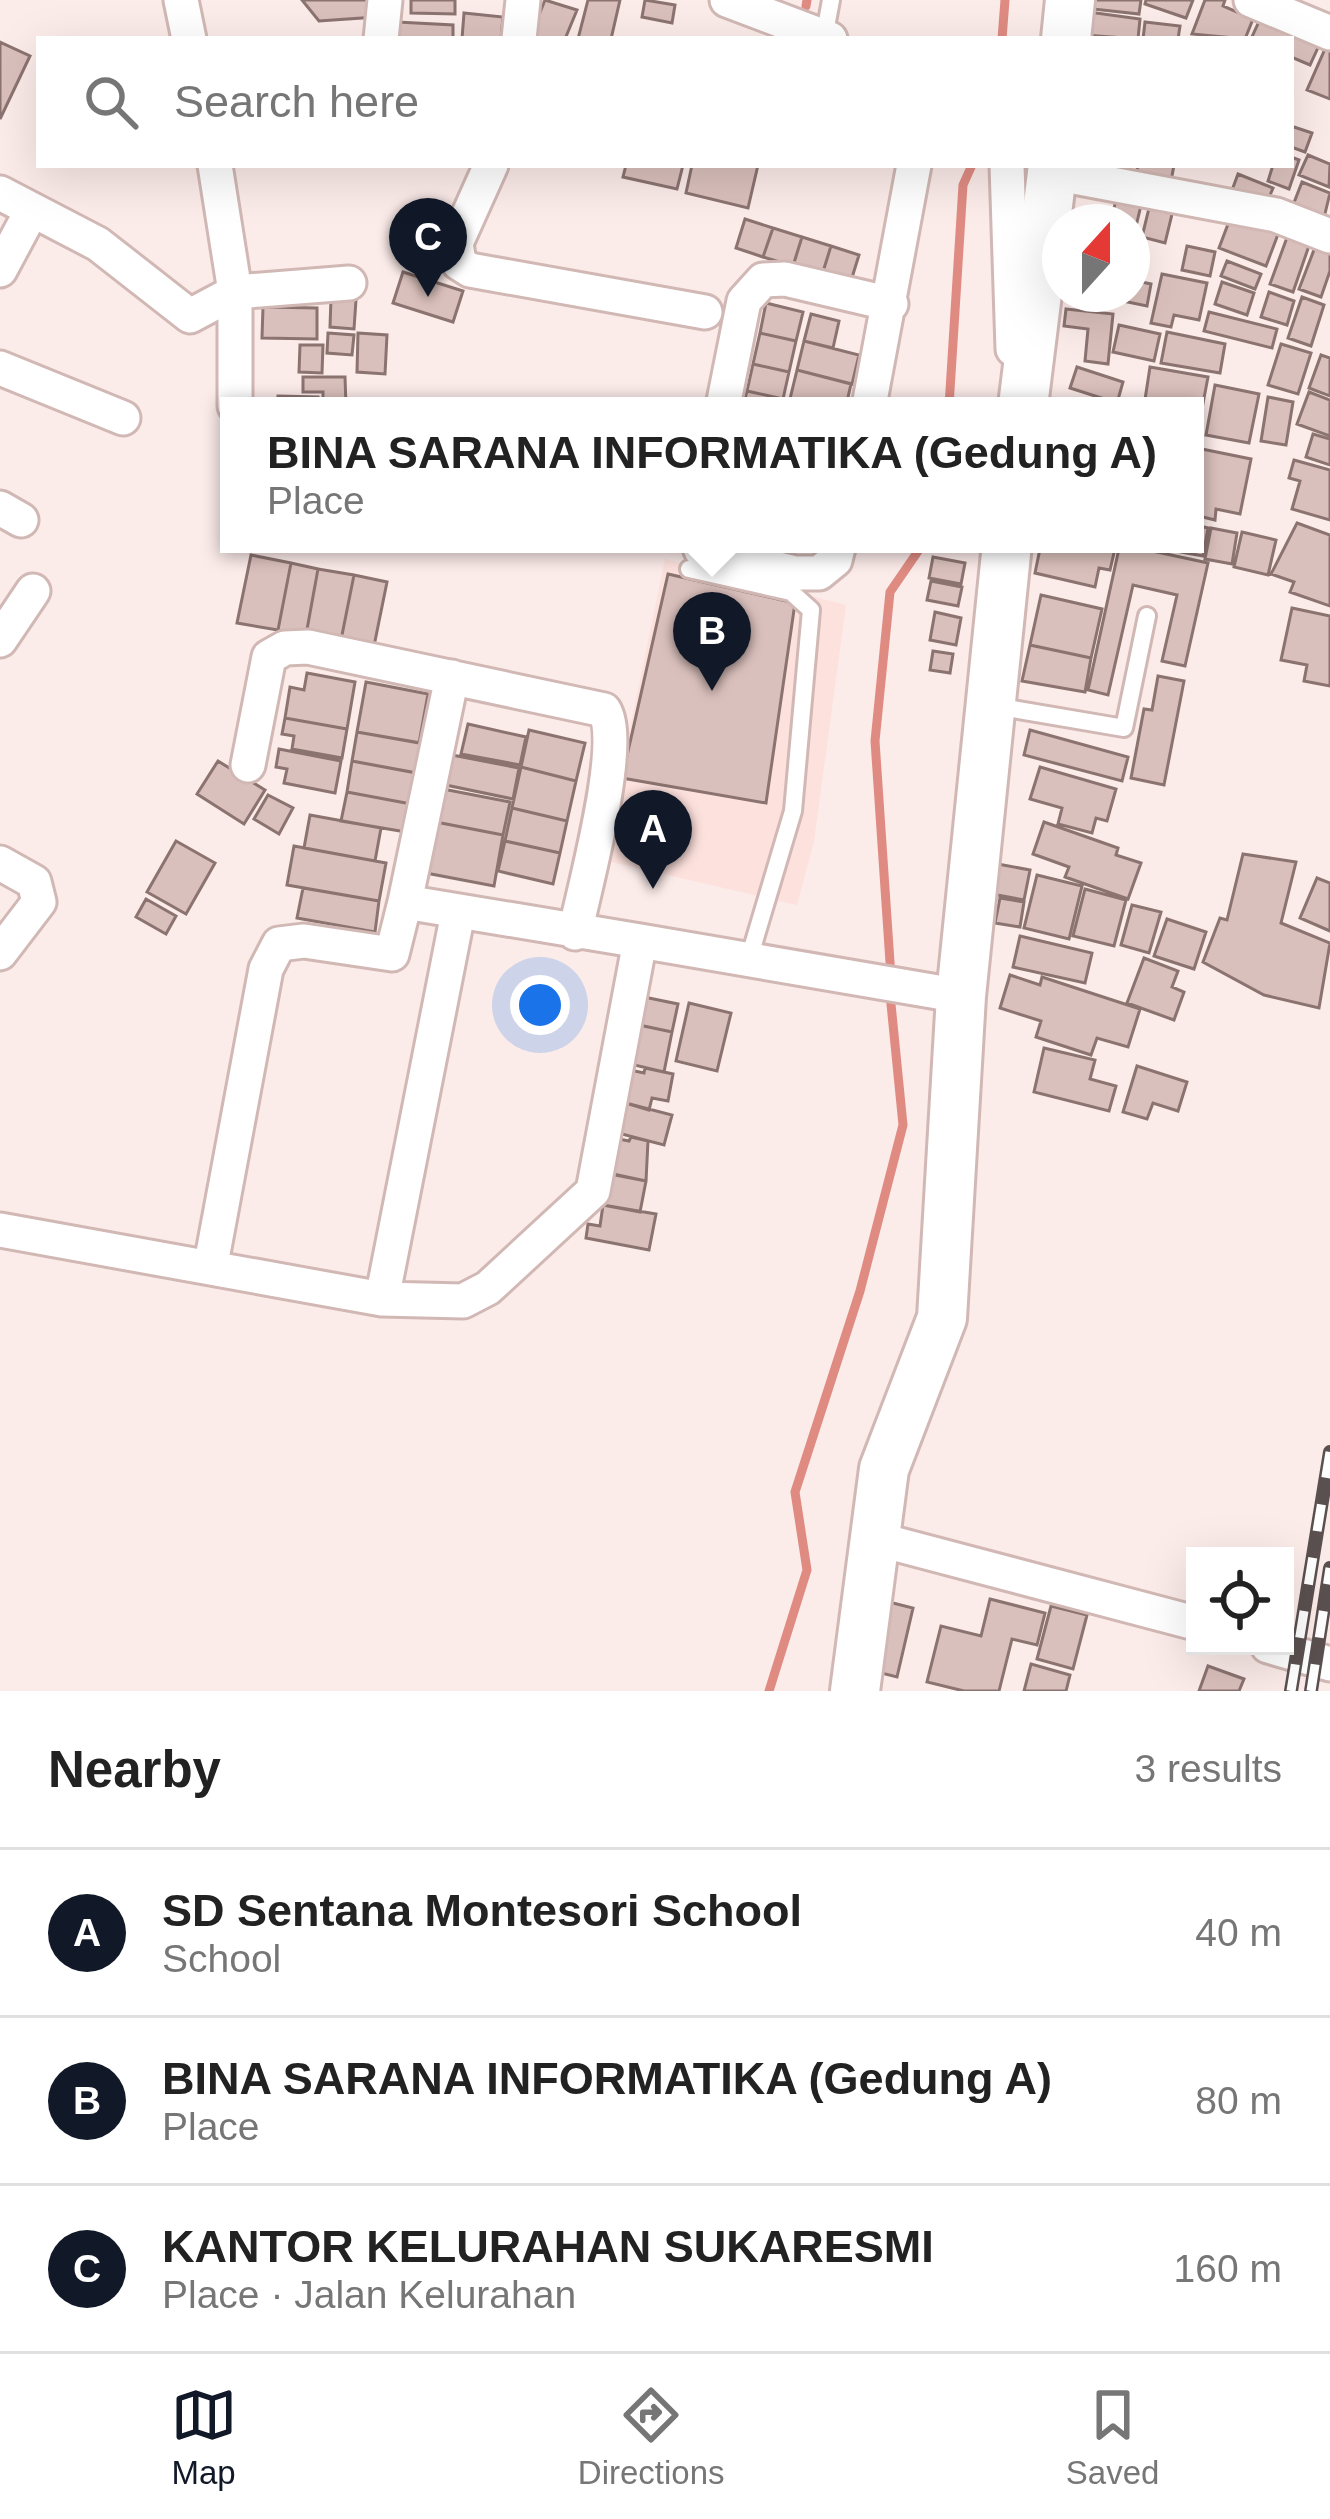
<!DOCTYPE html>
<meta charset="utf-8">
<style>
body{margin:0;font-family:Helvetica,sans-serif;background:#f2f2f2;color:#222}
.controls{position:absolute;right:36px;bottom:36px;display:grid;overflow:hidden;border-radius:0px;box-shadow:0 12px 48px #0002}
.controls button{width:108px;height:108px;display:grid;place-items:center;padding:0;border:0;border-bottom:3px solid #e0e0e0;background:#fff;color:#222;font:60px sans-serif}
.compass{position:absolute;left:1042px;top:204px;width:108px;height:108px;border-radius:50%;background:#fff;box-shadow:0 12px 48px #0002;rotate:21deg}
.you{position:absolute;left:540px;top:1005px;width:42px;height:42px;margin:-30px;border:9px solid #fff;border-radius:50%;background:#1a73e8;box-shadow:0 0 0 18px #1a73e833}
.badge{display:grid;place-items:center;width:78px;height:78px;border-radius:50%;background:#111827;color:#fff;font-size:39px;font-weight:700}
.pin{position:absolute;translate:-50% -99px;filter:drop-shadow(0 3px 6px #0008)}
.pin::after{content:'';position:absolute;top:63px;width:42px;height:36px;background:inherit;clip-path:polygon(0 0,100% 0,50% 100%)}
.popup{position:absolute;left:220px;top:397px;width:984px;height:156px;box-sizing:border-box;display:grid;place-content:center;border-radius:0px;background:#fff;filter:drop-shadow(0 3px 9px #0005);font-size:39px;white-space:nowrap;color:#767676}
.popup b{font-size:45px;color:#222}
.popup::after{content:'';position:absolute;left:50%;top:100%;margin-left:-24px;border:24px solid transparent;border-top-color:#fff}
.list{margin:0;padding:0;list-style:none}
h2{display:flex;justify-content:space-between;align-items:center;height:156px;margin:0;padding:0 48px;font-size:51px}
h2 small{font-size:39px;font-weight:400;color:#767676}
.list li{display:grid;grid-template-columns:78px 1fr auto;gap:36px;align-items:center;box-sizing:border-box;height:168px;padding:0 48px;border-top:3px solid #e0e0e0}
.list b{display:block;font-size:45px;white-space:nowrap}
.list p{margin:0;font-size:39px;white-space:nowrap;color:#767676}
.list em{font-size:39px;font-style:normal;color:#767676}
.icon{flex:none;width:66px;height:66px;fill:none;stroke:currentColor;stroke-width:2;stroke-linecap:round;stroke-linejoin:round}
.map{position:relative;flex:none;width:1330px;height:1691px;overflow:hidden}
.search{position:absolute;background:#fff;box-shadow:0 12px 48px #0002;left:36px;right:36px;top:36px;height:132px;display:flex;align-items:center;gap:30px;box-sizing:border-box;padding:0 42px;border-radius:0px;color:#767676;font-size:45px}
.sheet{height:660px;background:#fff}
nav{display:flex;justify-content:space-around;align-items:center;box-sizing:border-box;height:168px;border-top:3px solid #e0e0e0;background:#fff;font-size:33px;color:#767676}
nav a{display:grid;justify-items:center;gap:6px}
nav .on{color:#111827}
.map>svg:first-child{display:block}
.built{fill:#fde1dd}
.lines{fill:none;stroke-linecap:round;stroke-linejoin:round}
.stream{stroke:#df8b82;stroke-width:9}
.building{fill:#dac0bc;stroke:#8b7370;stroke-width:3}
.lane-casing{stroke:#d1b8b4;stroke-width:22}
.street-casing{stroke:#d1b8b4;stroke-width:39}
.secondary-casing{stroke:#d1b8b4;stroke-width:54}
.lane{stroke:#fff;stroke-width:16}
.street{stroke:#fff;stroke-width:33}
.secondary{stroke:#fff;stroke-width:48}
.rail-casing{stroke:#5b5050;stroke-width:14}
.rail{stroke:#fff;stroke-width:9;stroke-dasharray:27;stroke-linecap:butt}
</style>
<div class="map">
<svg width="1330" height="1691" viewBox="0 0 1330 1691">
<rect width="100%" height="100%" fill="#fbebe9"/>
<path class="built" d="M665,559l181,46 -32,236 -17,64 -194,-45z"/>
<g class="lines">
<path class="stream" d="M806,6l1,-6
M1002,39l3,-39
M949,406l14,-221 9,-20
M891,977l-16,-236 15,-149 33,-48
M769,1691l38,-121 -12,-78 65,-201 43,-166 -13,-131"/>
</g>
<path class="building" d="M302,0h73l1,17 -57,4z
M411,0h44v14l-44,-1z
M545,0l32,10 -12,29 -35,-2z
M588,0h32l-9,39h-33z
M645,0l30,5 -3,18 -30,-6z
M1094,0h47l-2,14 -46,-5z
M1146,0h47l-7,18 -41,-14z
M1205,0h20l-2,6 30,13 -8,20 -53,-5z
M1074,10l66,9 -2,20 -67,-5z
M464,13l39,4 -2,22h-39z
M1262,15l59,26 -11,24 -19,-8v-18h-40z
M397,22l56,3v14h-57z
M1145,22l35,4 -2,13h-35z
M0,42l30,14 -30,63z
M1325,49l5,2v48l-23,-9z
M1291,126l21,7 -7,19 -14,-5z
M1308,155l22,9 -1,23 -30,-12z
M1291,157l8,3 -10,29 -21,-8 5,-16h18z
M626,165h57l-6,24 -54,-12z
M692,165h66l-10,43 -62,-15z
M1138,165h36l-4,22 -35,-7z
M1238,174l35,14 -8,19 -34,-14z
M1302,182l28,11 -8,33 -32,-13z
M1117,195l25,6 -10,42v-21h-21z
M1150,204l23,6 -8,33 -23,-6z
M1233,211l47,18 -14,37 -47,-18z
M745,219l28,9 -10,29 -27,-9z
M773,228l29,9 -9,29 -30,-9z
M1289,232l22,8 -18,52 -23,-8z
M802,237l29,9 -9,29 -29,-9z
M1317,242l13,5v24l-9,26 -22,-8z
M831,246l28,9 -9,29 -28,-9z
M1187,246l28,6 -5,24 -28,-6z
M1227,261l34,13 -6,15 -34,-13z
M403,272l60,19 -10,31 -60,-19z
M1162,274l45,9 -8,37 -25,-5 -3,12 -20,-4z
M1132,280l19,4 -4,22 -24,-5 1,-7h8z
M1222,282l32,11 -7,22 -32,-11z
M1269,292l25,9 -7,24 -26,-8z
M1302,297l22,8 -13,41 -23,-8z
M331,298l25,2 -2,29 -24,-2z
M766,303l37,9 -7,29 -36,-8z
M263,307l54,1v31l-55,-1z
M1066,309l47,5 -5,50 -23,-3 3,-32 -24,-3z
M1209,312l68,17 -5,19 -68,-17z
M811,314l28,7 -6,27 -29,-7z
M1119,325l41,9 -6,27 -41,-9z
M1167,332l58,12 -5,29 -59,-10z
M328,333l26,2 -2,20 -25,-2z
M358,333l29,2 -2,39 -28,-2z
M760,333l36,8 -7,31 -36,-8z
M804,341l55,14 -7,29 -55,-14z
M1281,344l30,9 -13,41 -30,-9z
M300,345h23l-1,28 -23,-1z
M1321,355l9,3v38l-21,-8z
M753,364l36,8 -6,27 -36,-8z
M1077,367l46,15 -6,21 -47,-15z
M1150,367l58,10 -7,37 -6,-8h-51z
M797,370l54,14 -5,22 -57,-3z
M303,377h42l1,29h-23v-14h-20z
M1215,385l44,9 -10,49 -43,-8z
M747,391l36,8 -2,7h-38z
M1309,392l21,8v36l-33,-12z
M278,396l40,1v9h-41z
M1268,397l25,5 -7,43 -25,-4z
M1313,434l17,5v26l-24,-8z
M1197,448l54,11 -11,55 -24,-5 -1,11 -20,-5z
M1294,460l36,10v50l-38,-11 8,-28 -11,-3z
M1297,523l33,12v71l-40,-14 4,-10 -23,-8z
M1195,525l13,3 -5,28 -33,-6 1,-6h24z
M1211,528l26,5 -5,31 -27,-5z
M1242,532l34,8 -8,35 -34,-8z
M1041,544h75l-6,26 -11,-2 -4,19 -60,-14z
M1120,544l88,19 -23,103 -23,-5 15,-66 -44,-10 -25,110 -20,-5z
M251,555l40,8 -13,67 -41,-7z
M933,557l32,6 -4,21 -32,-6z
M291,563l27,6 -12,66 -28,-5z
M318,569l36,6 -13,65 -35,-5z
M668,574l127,29 -29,200 -144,-25z
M354,575l33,7 -13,64 -33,-6z
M931,581l31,6 -4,19 -31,-6z
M1041,595l61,14 -11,49 -61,-13z
M1292,608l38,8v70l-26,-5 3,-16 -26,-5z
M935,612l26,6 -5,27 -26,-5z
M1030,645l61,13 -6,34 -63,-11z
M933,651l20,3 -3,19 -20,-3z
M307,673l48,9 -8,47 -62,-11 5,-31 14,3z
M1158,676l26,5 -20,104 -33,-7 13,-69 8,1z
M366,682l62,12 -9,49 -62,-11z
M285,718l62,11 -5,29 -50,-9 2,-13 -12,-2z
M468,724l58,13 -6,28 -59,-11z
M529,730l56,13 -9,38 -55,-14z
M1030,730l98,27 -6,24 -98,-26z
M357,732l64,11 -5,30 -64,-12z
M279,749l62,12 -6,32 -51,-10 3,-14 -11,-2z
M447,754l72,14 -6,31 -72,-15z
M218,761l47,29 -21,34 -47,-30z
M352,761l65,12 -6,31 -64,-12z
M521,767l55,14 -9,40 -55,-13z
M1040,767l76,22 -9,32 -11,-3 -4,15 -34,-9 4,-16 -32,-9z
M443,789l67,13 -7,33 -67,-13z
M347,792l64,12 -5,28 -65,-11z
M268,795l25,13 -14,26 -25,-15z
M512,808l55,13 -7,32 -55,-12z
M310,815l71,13 -6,33 -71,-13z
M436,822l67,13 -9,51 -68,-13z
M1044,822l74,26 -2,7 25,8 -13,36 -63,-22 4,-10 -36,-13z
M176,841l39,22 -29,51 -39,-22z
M505,841l55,12 -7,31 -55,-13z
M294,846l92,17 -7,38 -92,-16z
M1243,854l53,8 -15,61 49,20 -11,65 -55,-13 -61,-33 17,-44 7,2z
M987,862l43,8 -6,30 -43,-8z
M1037,875l45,11 -13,53 -45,-11z
M1317,878l13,5v48l-30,-13z
M303,888l76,13 -4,31 -78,-14z
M1085,889l41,11 -12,46 -41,-10z
M1000,898l24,4 -4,25 -25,-4z
M146,899l30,17 -10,18 -30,-17z
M1132,905l29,7 -12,41 -28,-8z
M1167,919l39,13 -12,37 -40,-13z
M1020,936l72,17 -7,30 -72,-16z
M1144,958l34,13 -6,16 12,5 -10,28 -47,-17z
M1010,975l30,10 2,-8 98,32 -12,38 -31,-9 -6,17 -55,-18 5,-16 -41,-13z
M644,997l34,7 -6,28 -33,-7z
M689,1003l42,10 -14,58 -41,-10z
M639,1025l33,7 -8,40 -34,-8z
M1044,1048l51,12 -5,19 26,7 -7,25 -75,-19z
M1137,1066l50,16 -9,29 -25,-8 -6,16 -24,-7z
M645,1068l28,6 -5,27 -16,-3 -3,12 -27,-8 8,-32 14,3z
M622,1102l50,13 -8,30 -50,-13z
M631,1137l17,4 -2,40 -47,-10 15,-33 15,3z
M610,1174l36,7 -6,31 -37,-7z
M603,1205l53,9 -7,36 -63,-12 2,-14 12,2z
M990,1599l55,14 -8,32 -25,-6 -13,52h-35l-37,-9 14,-56 40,10z
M889,1602l24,6 -16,69 -24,-6z
M1051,1606l36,9 -14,54 -36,-10z
M1031,1664l39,11 -4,16h-42z
M1208,1666l36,13 -5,12h-40z"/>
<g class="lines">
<g class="lane-casing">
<path id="lane" d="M824,38l7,-38
M689,569l102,23 20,18 -18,201 -45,151
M995,706l129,22 23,-112"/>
</g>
<g class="street-casing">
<path id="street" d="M181,0l8,39
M727,0l103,39
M1251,0l79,33
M381,39l4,-39
M519,39l4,-39
M491,165l-35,78 3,20 11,7 235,42
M1007,165l6,184
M1053,173l223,42 54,21
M0,193l98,51 92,72 45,-24 -20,-127
M0,270l31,-58
M0,368l123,50
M235,406v-114l114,-9
M723,406l21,-105 19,-21 22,-1 106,25
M869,406l45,-241
M0,508l21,12
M699,544l2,6 94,23h24l16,-13 4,-16
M0,640l33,-49
M248,765l21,-108 16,-9 23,-1 296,63c21,32 -20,179 -29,223
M0,863l34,19 5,20 -39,51
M405,902l47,-225
M0,1230l382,69 81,2 25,-13 105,-97 47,-250 321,55
M211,1264l55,-295 13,-25 25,-3 88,13 13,-52 235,39
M382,1299l76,-386
M873,1538l322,85
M1268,1646l62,18"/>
</g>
<g class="secondary-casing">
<path id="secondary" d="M1066,39l4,-39
M1023,406l30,-241
M855,1691l29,-222 58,-151 19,-322 46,-452"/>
</g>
<use href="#lane" class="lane"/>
<use href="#street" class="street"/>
<use href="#secondary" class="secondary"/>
<g class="rail-casing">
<path id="rail" d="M1291,1691l39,-239
M1311,1691l19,-123"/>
</g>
<use href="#rail" class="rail"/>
</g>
</svg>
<div class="controls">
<button><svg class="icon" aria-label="locate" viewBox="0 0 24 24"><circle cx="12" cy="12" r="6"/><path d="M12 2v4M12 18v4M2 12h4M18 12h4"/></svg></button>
</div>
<svg class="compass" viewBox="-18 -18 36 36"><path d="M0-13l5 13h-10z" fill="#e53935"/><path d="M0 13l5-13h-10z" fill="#767676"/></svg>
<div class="you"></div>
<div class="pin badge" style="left:653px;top:889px">A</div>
<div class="pin badge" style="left:712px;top:691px">B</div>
<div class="popup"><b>BINA SARANA INFORMATIKA (Gedung A)</b>Place</div>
<div class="pin badge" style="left:428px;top:297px">C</div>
<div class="search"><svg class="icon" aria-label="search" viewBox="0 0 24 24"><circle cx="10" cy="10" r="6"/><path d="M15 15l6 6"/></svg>Search here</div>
</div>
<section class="sheet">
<h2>Nearby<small>3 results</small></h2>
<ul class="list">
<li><span class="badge">A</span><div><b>SD Sentana Montesori School</b><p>School</p></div><em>40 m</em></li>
<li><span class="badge">B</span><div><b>BINA SARANA INFORMATIKA (Gedung A)</b><p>Place</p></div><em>80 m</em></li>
<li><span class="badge">C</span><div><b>KANTOR KELURAHAN SUKARESMI</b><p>Place · Jalan Kelurahan</p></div><em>160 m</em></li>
</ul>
</section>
<nav>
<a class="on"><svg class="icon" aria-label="map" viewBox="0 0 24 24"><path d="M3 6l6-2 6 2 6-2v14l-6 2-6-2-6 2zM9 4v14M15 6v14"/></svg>Map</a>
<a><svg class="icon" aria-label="directions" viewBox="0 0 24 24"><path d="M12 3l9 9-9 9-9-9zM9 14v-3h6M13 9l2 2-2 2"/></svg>Directions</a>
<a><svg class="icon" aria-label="saved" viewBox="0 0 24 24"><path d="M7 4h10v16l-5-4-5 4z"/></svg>Saved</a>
</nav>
